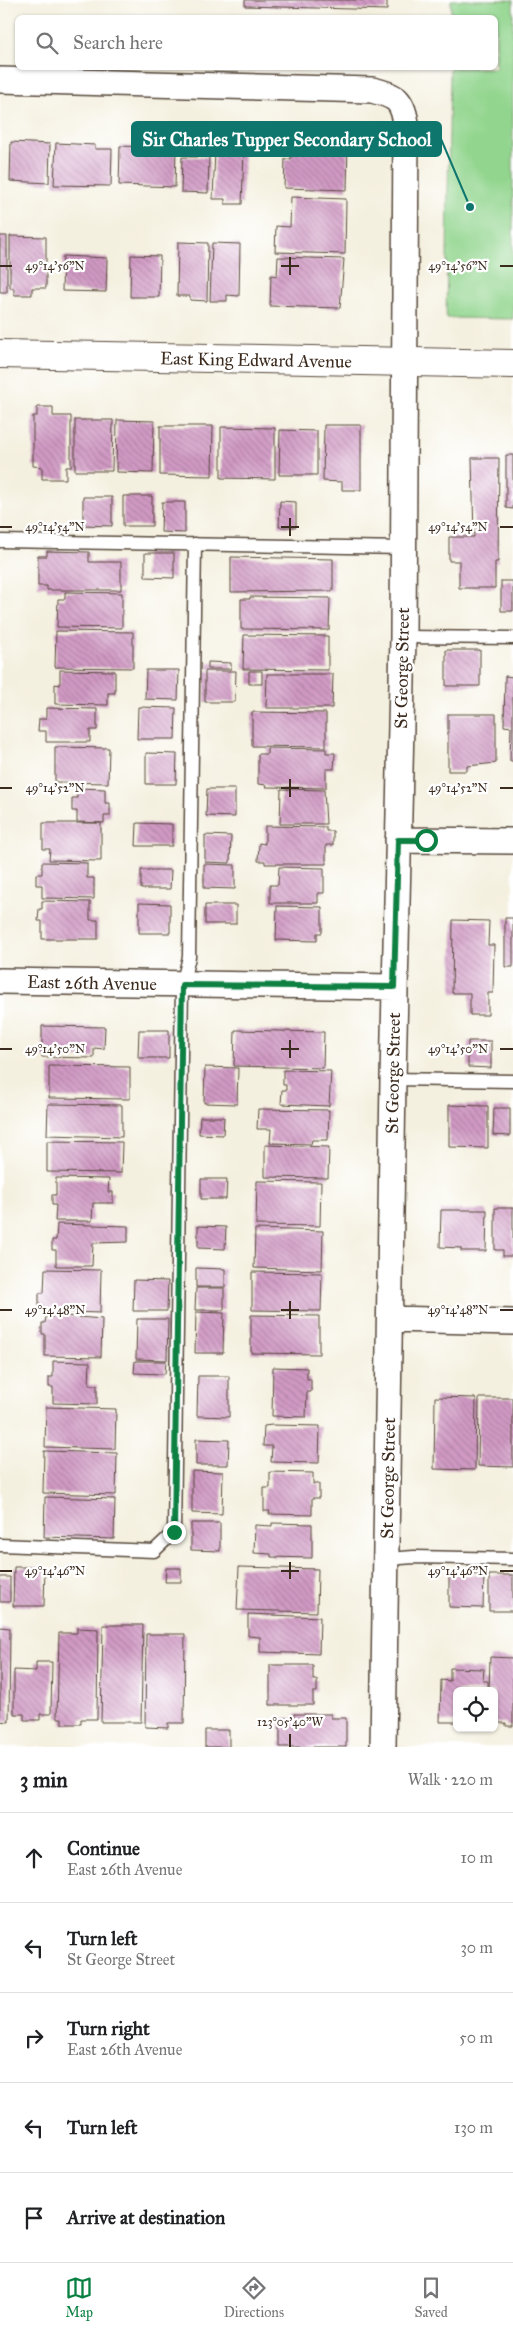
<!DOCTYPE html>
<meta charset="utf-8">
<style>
body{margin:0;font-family:"IM FELL Great Primer",serif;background:#f2f2f2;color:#202124}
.controls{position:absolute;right:15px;bottom:15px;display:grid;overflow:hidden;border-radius:8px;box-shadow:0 1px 4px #0004}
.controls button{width:45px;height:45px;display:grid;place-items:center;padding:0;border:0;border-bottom:1px solid #e0e0e0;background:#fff;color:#202124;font:25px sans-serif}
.stop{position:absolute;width:15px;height:15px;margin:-11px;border:4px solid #0b8043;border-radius:50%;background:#fff}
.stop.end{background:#0b8043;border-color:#fff;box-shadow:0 1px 5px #0008}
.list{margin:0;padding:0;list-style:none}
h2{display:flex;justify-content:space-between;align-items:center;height:65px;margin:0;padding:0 20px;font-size:21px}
h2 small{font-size:16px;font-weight:400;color:#757577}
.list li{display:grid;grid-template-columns:32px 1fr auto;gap:15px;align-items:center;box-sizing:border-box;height:90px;padding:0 20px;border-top:1px solid #e0e0e0}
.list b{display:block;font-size:19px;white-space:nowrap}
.list p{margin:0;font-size:16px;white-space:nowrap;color:#757577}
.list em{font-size:16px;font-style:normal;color:#757577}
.icon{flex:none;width:28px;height:28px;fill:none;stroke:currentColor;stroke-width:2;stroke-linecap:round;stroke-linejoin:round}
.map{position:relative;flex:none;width:513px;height:1747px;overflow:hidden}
.search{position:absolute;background:#fff;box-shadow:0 1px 4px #0004;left:15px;right:15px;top:15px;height:55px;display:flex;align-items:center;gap:12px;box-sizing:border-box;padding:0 18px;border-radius:8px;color:#757577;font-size:19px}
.sheet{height:515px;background:#fff}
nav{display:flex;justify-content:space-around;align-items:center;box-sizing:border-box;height:70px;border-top:1px solid #e0e0e0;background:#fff;font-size:14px;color:#757577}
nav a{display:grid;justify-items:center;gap:2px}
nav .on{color:#0b8043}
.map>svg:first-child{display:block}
.pitch{fill:#92d58e;stroke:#668056}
.building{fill:url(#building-back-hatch)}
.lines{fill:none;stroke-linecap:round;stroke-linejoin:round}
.service-casing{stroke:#57483b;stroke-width:15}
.minor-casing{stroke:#57483b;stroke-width:28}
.secondary-casing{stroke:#57483b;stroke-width:30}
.service{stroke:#fff;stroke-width:12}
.minor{stroke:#fff;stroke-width:25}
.secondary{stroke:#fff;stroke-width:28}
.route{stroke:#0b8043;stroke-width:6}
.ticks{fill:none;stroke:#3b2a1e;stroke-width:2}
.labels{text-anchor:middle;stroke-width:4.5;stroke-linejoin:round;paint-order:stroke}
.street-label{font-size:18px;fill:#3b2a1e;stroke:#fff}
.ticks-label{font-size:12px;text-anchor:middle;fill:#3b2a1e;stroke:#fff;stroke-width:4.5;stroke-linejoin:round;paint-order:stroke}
.leader{fill:none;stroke:#0f766e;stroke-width:2}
.callout-dot{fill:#0f766e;stroke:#fff;stroke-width:2}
.callout{fill:#0f766e;stroke:#0f766e;stroke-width:2}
.callout-label{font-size:19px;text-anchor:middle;font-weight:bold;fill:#fff}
</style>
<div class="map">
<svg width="513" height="1747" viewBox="0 0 513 1747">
<defs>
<pattern id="building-back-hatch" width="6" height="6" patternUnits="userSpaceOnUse" patternTransform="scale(1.25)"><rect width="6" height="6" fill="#d19ac5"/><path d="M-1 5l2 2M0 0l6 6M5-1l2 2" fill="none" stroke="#ab7e9f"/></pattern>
</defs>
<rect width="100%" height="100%" fill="#fff"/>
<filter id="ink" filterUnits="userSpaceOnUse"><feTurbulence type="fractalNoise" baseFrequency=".02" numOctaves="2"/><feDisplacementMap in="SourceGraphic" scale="10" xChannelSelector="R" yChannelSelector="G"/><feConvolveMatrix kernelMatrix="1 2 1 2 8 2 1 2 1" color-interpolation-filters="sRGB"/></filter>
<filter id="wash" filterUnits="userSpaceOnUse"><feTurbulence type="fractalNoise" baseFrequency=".0096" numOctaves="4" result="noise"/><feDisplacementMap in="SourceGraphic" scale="20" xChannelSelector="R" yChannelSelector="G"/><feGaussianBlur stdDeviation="1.12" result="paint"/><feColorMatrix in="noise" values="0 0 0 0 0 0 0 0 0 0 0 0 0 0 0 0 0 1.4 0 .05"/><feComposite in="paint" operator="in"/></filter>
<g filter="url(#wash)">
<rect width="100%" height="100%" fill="#f4f0df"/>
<path class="pitch" d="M451,0h62v319l-67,-1 4,-250h46v-50l-45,-1z"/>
<g id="blocks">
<path class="building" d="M245,0h142v10l-142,-4z
M291,139l57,1 -1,50 -63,-2 1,-29h6z
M11,142l39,2 -1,39 -39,-2z
M56,143l39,2v4h17l-1,37 -57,-1z
M120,146l56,2 -1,39 -56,-2z
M215,149l29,1 -2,54h-17v-5h-12z
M182,157h27l-1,36 -27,-1z
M291,197l55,2 -1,55 -70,-2 1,-26 14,1z
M0,236h7v56h-7z
M10,236l36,1v51h-14v7h-18v-7h-4z
M178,242l30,1 -1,58 -17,-1v-4h-13z
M212,243l28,1 -1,52 -12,-1v6h-17z
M131,255l29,1 -1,41h-29z
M63,256l44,2 -1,34 -44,-1z
M278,257l66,2 -4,49 -70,-2 1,-31 6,1z
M37,407h16v9h18v51h-5v12h-24v-12l-9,-1v-50h4z
M75,420h38l-1,51h-37z
M117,420l37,1 -1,52 -37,-1z
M324,425h37v65h-19v-8l-19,-1z
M160,426h53l-1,50 -52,-1z
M221,427l54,1v51l-54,-1z
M280,430l37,1v44h-38z
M506,455h7v54l-7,-1z
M472,458h27l-1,104h-3v26h-36v-27h-10v-24h25z
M123,496h29v30h-29z
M83,497h29v29l-29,-1z
M280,501l16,1v25h-17z
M162,502h23v31l-24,-1z
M47,551l42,1v10h32v28h-74v-4h-9v-30h9z
M145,553h29v25l-29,-1z
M231,557l102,2v32l-102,1z
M501,581h12v30h-12z
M65,592l57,1v35l-65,-1 1,-28h7z
M250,597l80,1 -1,32 -88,-1v-30h9z
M56,631l77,1v36l-78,-1z
M244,635l84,1v34l-85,-1z
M446,650h34v36h-34z
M208,662l23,1v6h-23z
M60,670l55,1v22h-7v12l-53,-1v-20l5,1z
M146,670h33l-1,30 -33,-1z
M205,671h31l-1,31h-30z
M249,671h13v13h-13z
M267,674h66l-1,34h-66z
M505,676l8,1v84h-3l1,-34 -7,-1z
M138,707l38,1 -1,31h-38z
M46,708l51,1v21h-7v12h-44v-11h-8l1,-12h7z
M252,712l74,1v34l-74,-1z
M448,714h48v49l-29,3v5h-19z
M55,747l54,1 -1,35 -53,-1z
M267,748l59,1v4h9l-1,16h-8v19l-60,-1 1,-2 -9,-1v-30h9z
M146,753l31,1 -1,30h-30z
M77,788l28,1v14h5v13h-6v7l-27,-1v-11h-5v-13h5z
M207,789h28v28l-29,-1z
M281,789l43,1 2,34h-46z
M43,823h58v38l-52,-1 1,-11h-7z
M137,823l35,1v22h-36z
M265,826l61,1v4h7v14h-7v19h-61v-3h-7l1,-18 6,1z
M205,835l26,1 -1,27 -25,-1z
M42,862l45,1v15h7v21l-52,-1v-13h-6v-11h6z
M204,864l31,1v24l-31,-1z
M279,867l45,1v25h-6v10h-48v-18h8z
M141,870h30l-1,19h-29z
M42,901l48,1v18h8v19h-56v-18h-4l1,-12h3z
M139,903l31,1v29h-31z
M205,905h31v19h-31z
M277,906l45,1v26h-5v8l-41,-1z
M505,918h8v49h-8z
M453,920l36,1 -1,24h6l-1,48h-5v22h-18v-22h-18z
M42,1026l63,1 -1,22 -10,-1v10l-52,-1z
M139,1030h30v28h-31z
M235,1030l89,2 -1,36 -89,-2z
M468,1041h23v27l-23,-1z
M49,1066l81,1v32l-81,-1z
M205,1067l33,1 -1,36 -33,-1z
M283,1070l48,1 -2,35 -48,-2 1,-14h4v-5h-3z
M48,1104l74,1v32l-75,-2z
M449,1105l39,1v42l-39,-1z
M494,1108h16v28l-17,-1z
M258,1109l71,1 -1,30h-16l-1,4 -41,-1 1,-14h-14z
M200,1117h24l-1,18 -24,-1z
M47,1141l75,1 -1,31 -74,-1z
M265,1145l64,2 -1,31 -63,-1z
M56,1178l53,1 -1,13h5v11h-20l-1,18h-37l1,-16h-4v-10h4z
M201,1179h26l-1,20h-25z
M257,1181l64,1 -1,44 -64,-1z
M495,1208h18v48h-10v-6h-8z
M441,1210h46l-1,41h-25v-3l-21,-1z
M57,1224l71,2v16l-35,1 -1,23h-36v-16h-4v-10h4z
M198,1226l28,1 -1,22 -27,-1z
M255,1229l68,2 -1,39 -68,-2z
M196,1268l29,1v18h-29z
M45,1269l56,1 -1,43 -56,-2v-4h-5v-14h5z
M252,1272l70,1 -1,38 -69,-1z
M134,1280l34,1 -1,30h-34z
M196,1288h28v22h-29z
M196,1312l28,1 -1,40h-28z
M53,1315l49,4 -1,38 -56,-1v-22h-3v-11h3l1,-6h7z
M251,1315l68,1v38l-68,-1z
M137,1319h31l-1,41 -31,-1z
M53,1361l37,1 -1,23h8v19l-44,-1v-16h-4v-10h4z
M135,1361h31l-1,13 -31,-1z
M273,1367l34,1v11h4v13h-4l-1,25 -34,-1z
M198,1376h31v41l-32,-1z
M435,1397l41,1 -1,72 -41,-1z
M479,1398h34v69l-35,-1z
M46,1407l70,2 -1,40 -70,-2z
M272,1425l48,1 -1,37 -48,-1 1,-16h-9l1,-20z
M196,1439l33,1 -1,25h-32z
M44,1451l73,2 -1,42 -73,-2z
M192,1471l31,1 -1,42 -30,-1z
M270,1472l43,1v11h6v14h-7v17l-43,-1 1,-3h-6v-23h6z
M45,1497l70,2 -1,40 -70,-2z
M191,1523h29v28l-29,-1z
M272,1523l40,1v34l-41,-1v-3l-17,-1 1,-28 17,1z
M14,1567h31l-1,39h-31z
M239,1567l79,2 -1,43 -80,-2z
M166,1568h15v14h-16z
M449,1574l35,1 -1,33 -34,-1z
M489,1575h24v36h-24z
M0,1577h10v25h-10z
M248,1614l72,3 -1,37 -59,-2v-15l-12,-1z
M103,1625h40l-2,97h-40z
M0,1627l10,1 -1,94 -9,-1z
M77,1628l21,1 -1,90h-16v5h-19v-6h-5l2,-85h18z
M146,1634h39l-1,89h-16v5l-23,-1z
M490,1657l23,1v68h-7v-3h-12v-32h-5z
M36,1662h16l-1,52h-11v6h-16v-6h-10v-44l22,1z
M270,1665h43v15h4v12h-4v13h-43z
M450,1668l34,1 -1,12h5v10h-31v31h-17l1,-42 9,1z
M294,1714h37v4h15v29h-66v-29h14z
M205,1730h24v17h-24z"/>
</g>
</g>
<g filter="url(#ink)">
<use href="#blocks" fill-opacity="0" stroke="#57483b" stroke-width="1"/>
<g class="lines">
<g class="service-casing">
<path id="service" d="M0,541l404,7
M403,637l110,1
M393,1079l120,2
M0,1545l154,6 20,-19 8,-547 7,-28 6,-413
M387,1559l27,-2 99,2"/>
</g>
<g class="minor-casing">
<path id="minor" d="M0,80l372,10c24,6 30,9 34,33l-3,514 -10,442 -10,668
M398,840l115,1
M0,981l394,6
M390,1319l123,3"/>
</g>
<g class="secondary-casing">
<path id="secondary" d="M0,354l513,10"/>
</g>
<use href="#service" class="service"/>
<use href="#minor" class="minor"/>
<use href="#secondary" class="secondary"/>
</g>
</g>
<g class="lines" filter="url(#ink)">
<path class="route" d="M174,1532l8,-547 212,2 4,-147h28"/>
</g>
<path class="ticks" d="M290,257v18M0,266h12M281,266h18M500,266h13M290,518v18M0,527h12M281,527h18M500,527h13M290,779v18M0,788h12M281,788h18M500,788h13M290,1040v18M0,1049h12M281,1049h18M500,1049h13M290,1301v18M0,1310h12M281,1310h18M500,1310h13M290,1562v17M0,1571h12M281,1571h18M500,1571h13M290,1734v13"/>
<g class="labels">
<g class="street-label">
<text transform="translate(256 360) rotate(1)" y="6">East King Edward Avenue</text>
<text transform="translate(402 668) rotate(-89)" y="6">St George Street</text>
<text transform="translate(92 983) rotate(1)" y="6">East 26th Avenue</text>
<text transform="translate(393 1073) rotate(-89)" y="6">St George Street</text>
<text transform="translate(388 1478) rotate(-89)" y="6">St George Street</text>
</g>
</g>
<g class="ticks-label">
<text x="55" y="270">49°14'56"N</text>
<text x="458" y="270">49°14'56"N</text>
<text x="55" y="531">49°14'54"N</text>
<text x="458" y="531">49°14'54"N</text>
<text x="55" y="792">49°14'52"N</text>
<text x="458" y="792">49°14'52"N</text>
<text x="55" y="1053">49°14'50"N</text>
<text x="458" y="1053">49°14'50"N</text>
<text x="55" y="1314">49°14'48"N</text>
<text x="458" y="1314">49°14'48"N</text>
<text x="55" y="1575">49°14'46"N</text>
<text x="458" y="1575">49°14'46"N</text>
<text x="290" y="1726">123°05'40"W</text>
</g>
<path class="leader" d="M470 207L441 139"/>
<circle class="callout-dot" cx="470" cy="207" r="5"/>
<rect class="callout" x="132" y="122" width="309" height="34" rx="5"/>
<g class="callout-label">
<text x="287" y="146">Sir Charles Tupper Secondary School</text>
</g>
</svg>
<div class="controls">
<button><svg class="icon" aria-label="locate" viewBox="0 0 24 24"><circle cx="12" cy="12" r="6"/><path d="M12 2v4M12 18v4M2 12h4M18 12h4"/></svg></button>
</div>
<div class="stop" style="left:426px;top:840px"></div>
<div class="stop end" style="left:174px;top:1532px"></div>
<div class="search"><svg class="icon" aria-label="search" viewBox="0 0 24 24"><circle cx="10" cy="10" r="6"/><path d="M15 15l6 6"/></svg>Search here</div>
</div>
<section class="sheet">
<h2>3 min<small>Walk · 220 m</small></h2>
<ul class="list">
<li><svg class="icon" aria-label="ahead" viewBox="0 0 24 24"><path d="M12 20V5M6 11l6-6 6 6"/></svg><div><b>Continue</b><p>East 26th Avenue</p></div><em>10 m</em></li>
<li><svg class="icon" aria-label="left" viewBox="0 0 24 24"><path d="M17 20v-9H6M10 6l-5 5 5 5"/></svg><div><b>Turn left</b><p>St George Street</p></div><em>30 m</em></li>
<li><svg class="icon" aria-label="right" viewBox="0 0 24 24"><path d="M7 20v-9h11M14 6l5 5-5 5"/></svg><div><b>Turn right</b><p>East 26th Avenue</p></div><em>50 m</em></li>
<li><svg class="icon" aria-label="left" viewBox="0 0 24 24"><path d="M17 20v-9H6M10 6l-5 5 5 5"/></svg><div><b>Turn left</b></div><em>130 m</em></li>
<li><svg class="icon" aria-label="arrive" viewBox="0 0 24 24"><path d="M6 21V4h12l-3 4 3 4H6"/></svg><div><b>Arrive at destination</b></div></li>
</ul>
</section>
<nav>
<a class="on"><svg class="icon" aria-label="map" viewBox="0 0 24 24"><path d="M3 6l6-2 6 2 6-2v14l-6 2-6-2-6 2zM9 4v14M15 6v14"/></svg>Map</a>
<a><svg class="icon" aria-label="directions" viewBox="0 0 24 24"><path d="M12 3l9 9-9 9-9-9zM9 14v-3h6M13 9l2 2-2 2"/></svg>Directions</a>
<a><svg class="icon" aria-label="saved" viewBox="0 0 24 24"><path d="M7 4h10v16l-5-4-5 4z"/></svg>Saved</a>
</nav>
